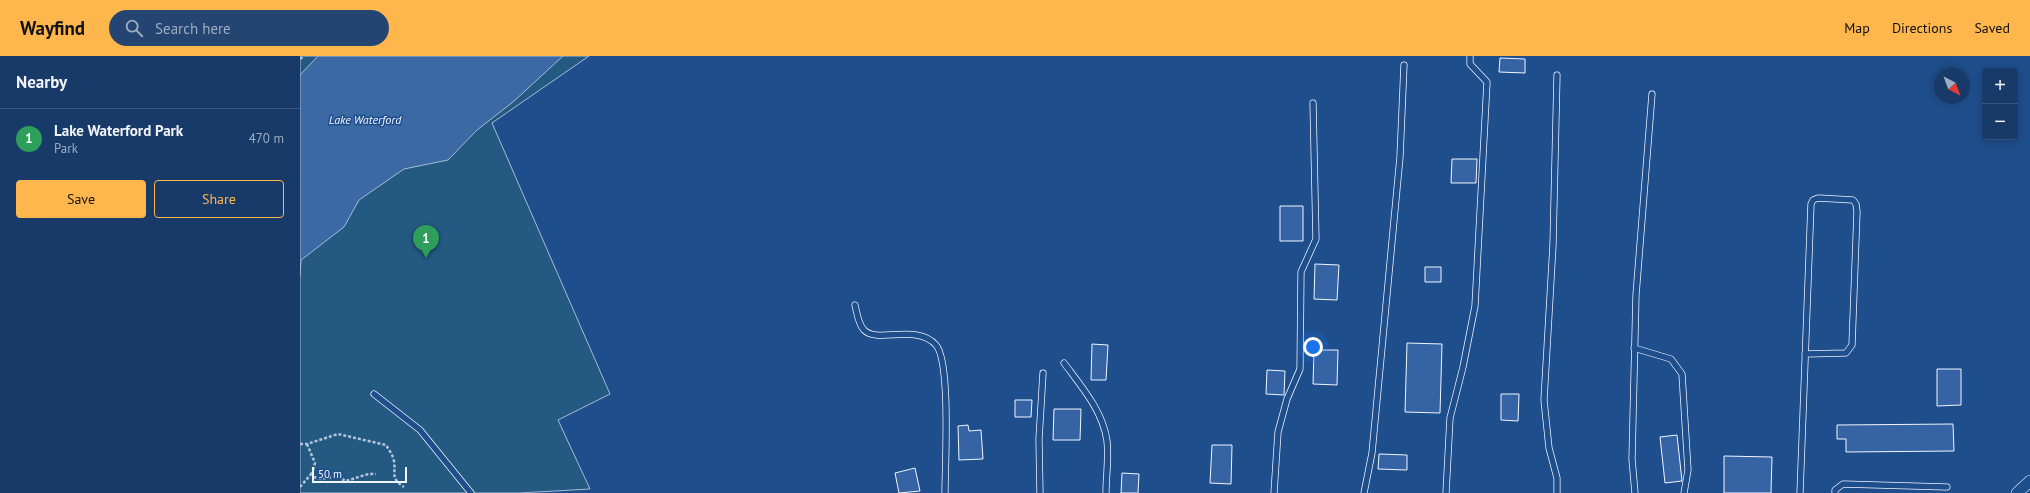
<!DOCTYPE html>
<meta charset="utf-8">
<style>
body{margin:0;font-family:"PT Sans",sans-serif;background:#244571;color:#f1f3f6}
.controls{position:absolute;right:12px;top:12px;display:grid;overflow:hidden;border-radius:4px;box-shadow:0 2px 10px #0003}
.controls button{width:36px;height:36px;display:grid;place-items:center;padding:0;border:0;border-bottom:1px solid #36547d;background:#173a69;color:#f1f3f6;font:20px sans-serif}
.compass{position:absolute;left:1634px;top:12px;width:36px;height:36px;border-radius:50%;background:#173a69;box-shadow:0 2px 10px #0003;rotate:139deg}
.scale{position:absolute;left:12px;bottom:10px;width:95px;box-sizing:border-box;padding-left:4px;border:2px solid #f2f6ff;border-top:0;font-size:11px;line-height:14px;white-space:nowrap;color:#f2f6ff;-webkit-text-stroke:3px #1f4e8c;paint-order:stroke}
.you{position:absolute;left:1013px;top:291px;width:14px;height:14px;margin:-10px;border:3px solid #fff;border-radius:50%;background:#1a73e8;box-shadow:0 0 0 6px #1a73e833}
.badge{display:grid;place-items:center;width:26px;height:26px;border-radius:50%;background:#ffb74d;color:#fff;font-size:13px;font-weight:700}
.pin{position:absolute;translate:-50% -33px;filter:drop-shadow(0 1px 2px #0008)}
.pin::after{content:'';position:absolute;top:21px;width:14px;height:12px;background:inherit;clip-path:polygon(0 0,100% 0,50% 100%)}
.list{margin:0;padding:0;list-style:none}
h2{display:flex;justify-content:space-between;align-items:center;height:52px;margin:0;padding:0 16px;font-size:17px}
h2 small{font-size:13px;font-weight:400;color:#9eadc0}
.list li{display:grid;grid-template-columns:26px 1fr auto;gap:12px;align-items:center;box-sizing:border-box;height:60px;padding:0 16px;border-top:1px solid #36547d}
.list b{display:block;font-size:15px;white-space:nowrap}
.list p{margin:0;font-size:13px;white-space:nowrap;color:#9eadc0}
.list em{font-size:13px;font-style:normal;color:#9eadc0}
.actions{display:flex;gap:8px;padding:12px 16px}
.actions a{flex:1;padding:9px 0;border:1px solid #ffb74d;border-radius:4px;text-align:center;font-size:14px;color:#ffb74d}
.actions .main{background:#ffb74d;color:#111}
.icon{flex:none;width:22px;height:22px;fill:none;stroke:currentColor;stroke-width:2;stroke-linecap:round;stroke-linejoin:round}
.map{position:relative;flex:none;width:1730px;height:437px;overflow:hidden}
header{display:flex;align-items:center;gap:24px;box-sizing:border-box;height:56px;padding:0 20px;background:#ffb74d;color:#111}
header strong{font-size:19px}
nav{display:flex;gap:22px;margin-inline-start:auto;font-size:14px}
.search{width:280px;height:36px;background:#244571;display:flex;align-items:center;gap:10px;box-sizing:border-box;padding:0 14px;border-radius:22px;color:#9eadc0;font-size:15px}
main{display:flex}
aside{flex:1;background:#173a69}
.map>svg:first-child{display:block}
.green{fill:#245a82;stroke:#a8bbd7}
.water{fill:#3b69a3;stroke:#a8bbd7}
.building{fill:#3563a3;stroke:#f2f6ff}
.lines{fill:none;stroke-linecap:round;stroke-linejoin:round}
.service-casing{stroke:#f2f6ff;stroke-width:7}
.minor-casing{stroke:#f2f6ff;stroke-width:12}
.path{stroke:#b3c4dc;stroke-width:2.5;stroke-dasharray:3 2;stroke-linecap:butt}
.service{stroke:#1f4e8c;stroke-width:5.5}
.minor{stroke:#1f4e8c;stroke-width:11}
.labels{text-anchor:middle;stroke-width:3;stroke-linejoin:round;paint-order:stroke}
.water-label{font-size:12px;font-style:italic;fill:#f2f6ff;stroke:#1f4e8c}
</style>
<header>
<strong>Wayfind</strong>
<div class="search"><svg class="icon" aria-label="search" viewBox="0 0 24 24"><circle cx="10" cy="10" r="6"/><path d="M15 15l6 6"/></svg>Search here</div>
<nav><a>Map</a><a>Directions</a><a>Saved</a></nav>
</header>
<main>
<aside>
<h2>Nearby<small></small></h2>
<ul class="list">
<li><span class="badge" style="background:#2e9e5b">1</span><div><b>Lake Waterford Park</b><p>Park</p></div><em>470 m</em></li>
</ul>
<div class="actions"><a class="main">Save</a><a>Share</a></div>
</aside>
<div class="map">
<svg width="1730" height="437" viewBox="0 0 1730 437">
<rect width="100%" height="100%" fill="#1f4e8c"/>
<path class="green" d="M0,0h289l-97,67 118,271 -52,26 32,69 -71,4h-219z"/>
<path class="water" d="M18,0h245l-50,46 -36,28 -29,30 -44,9 -45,31 -15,27 -43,33 -1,16v-201z"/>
<path class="building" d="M1200,2l25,1v14l-26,-1z
M1152,103h25l-1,24h-25z
M980,150h23v35h-23z
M1015,208l24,1 -2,35 -23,-1z
M1125,211h16v15h-16z
M1107,287l35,1 -2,69 -35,-1z
M792,288l16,1 -2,35h-15z
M1014,294h24l-1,35 -24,-1z
M1637,313h24v36l-24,1z
M967,314l18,1 -1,24 -18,-1z
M1201,338h18l-1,27 -17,-1z
M715,344h17l-1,17h-16z
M754,353h27l-1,31h-27z
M1653,368l1,27 -108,1v-13h-9v-14z
M668,369l1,6 12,-1 2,29 -24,1 -1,-34z
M1377,379l5,46 -17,2 -5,-46z
M912,389h20l-1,39 -21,-1z
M1079,398l28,1v15l-29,-1z
M1424,400l48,1 -1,36h-47z
M615,412l5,23 -21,2 -4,-20z
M822,417l17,1 -1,19h-17z"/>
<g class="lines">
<g class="service-casing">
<path id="service" d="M555,249c2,8 3,19 9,25 13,14 53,-7 72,15 15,17 9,121 9,148
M1334,292l37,11 11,15 6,96 -4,23
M764,307c17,23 39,48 43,78 2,16 -1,35 -1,52
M74,338l46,36 51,63
M740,437l-1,-54 4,-66
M974,437l4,-61 9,-33 13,-30 1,-97 15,-33 -3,-136
M1064,437l8,-40 28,-296 4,-92
M1146,437l4,-75 13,-51 12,-61 12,-224 -17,-18v-8
M1257,437v-15l-8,-30 -5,-48 9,-155 4,-170
M1335,437l-3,-34 4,-164 16,-201
M1500,437l11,-289 2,-4 5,-2 35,2 3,4 1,8 -5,133 -6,8 -41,1
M1535,437v-3l8,-6 104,3"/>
</g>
<g class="minor-casing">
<path id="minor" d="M1717,437l13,-12"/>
</g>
<path class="path" d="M0,3l4,-3
M0,388h7l31,-10 48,11c3,5 7,10 8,16 2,13 -4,17 10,26
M7,388l8,19 -3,10 2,4 7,2 17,-3 7,5c11,-2 19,-8 31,-7
M0,431l12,-14"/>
<use href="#service" class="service"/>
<use href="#minor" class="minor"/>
</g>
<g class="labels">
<g class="water-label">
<text x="65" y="68">Lake Waterford</text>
</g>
</g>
</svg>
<div class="controls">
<button>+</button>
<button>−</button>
</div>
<svg class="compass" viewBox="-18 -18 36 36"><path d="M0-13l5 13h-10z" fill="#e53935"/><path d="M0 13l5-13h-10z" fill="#9eadc0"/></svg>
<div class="scale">50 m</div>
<div class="you"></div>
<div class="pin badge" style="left:126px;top:202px;background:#2e9e5b">1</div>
</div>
</main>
